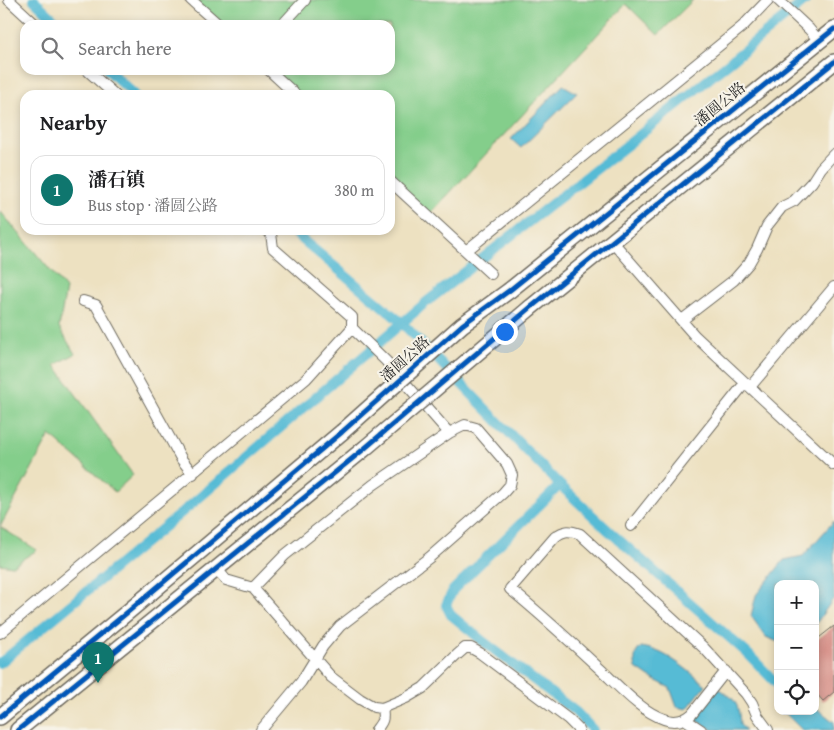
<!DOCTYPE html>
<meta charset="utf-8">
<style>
body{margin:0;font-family:"Gentium Book Plus","Noto Serif SC",serif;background:#f6f6f6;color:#202124}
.controls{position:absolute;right:15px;bottom:15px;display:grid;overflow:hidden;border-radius:10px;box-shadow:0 2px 8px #0003}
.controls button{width:45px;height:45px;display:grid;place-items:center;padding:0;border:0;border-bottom:1px solid #e0e0e0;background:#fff;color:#202124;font:25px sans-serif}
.you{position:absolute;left:504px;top:331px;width:18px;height:18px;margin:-12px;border:4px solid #fff;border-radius:50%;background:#1a73e8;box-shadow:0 0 0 8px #1a73e833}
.badge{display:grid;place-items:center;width:32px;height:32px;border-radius:50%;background:#0f766e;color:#fff;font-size:16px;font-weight:700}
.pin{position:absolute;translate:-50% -41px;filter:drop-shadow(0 1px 2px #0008)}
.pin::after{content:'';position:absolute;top:26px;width:18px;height:15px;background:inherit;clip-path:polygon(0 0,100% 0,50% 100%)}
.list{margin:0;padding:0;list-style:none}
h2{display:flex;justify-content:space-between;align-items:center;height:65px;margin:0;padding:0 20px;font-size:21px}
h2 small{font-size:16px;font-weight:400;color:#757577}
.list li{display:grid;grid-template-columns:32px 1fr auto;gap:15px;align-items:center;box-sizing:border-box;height:70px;margin:0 10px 10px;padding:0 10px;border:1px solid #e0e0e0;border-radius:15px}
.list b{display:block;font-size:19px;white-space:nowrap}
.list p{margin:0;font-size:16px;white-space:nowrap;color:#757577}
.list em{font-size:16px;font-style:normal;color:#757577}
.icon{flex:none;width:28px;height:28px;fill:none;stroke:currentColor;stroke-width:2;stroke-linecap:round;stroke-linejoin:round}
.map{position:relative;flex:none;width:834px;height:730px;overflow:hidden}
.search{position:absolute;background:#fff;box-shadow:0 2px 8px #0003;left:20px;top:20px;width:375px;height:55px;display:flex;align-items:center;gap:12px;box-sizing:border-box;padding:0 18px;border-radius:15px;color:#757577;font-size:19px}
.panel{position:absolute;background:#fff;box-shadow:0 2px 8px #0003;left:20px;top:90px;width:375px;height:145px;border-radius:15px}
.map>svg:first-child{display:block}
.green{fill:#84ce8b;stroke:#587c5b}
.water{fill:#56bbd5;stroke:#407380}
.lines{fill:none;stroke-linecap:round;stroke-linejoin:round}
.canal{stroke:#56bbd5;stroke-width:10}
.building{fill:#d79088}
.street-casing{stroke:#6f6b60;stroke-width:12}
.secondary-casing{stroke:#6f6b60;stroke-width:18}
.street{stroke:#fff;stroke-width:10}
.secondary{stroke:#fff;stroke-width:15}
.secondary-bridge-casing{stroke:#6f6b60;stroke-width:18;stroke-linecap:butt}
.secondary-bridge{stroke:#fff;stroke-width:15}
.cycleway-casing{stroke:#f7f3e8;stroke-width:8}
.cycleway{stroke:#0057b8;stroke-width:5}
.labels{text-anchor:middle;stroke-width:4;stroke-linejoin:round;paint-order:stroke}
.street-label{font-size:15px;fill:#2b2b2b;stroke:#f7f3e8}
</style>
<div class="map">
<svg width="834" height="730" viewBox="0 0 834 730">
<rect width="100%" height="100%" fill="#f7f3e8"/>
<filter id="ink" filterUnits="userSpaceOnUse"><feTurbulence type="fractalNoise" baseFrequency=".02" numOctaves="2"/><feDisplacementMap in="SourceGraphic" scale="10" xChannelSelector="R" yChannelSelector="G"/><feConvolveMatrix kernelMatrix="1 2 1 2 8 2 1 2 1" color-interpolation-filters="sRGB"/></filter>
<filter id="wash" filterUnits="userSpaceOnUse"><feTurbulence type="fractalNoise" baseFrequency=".0096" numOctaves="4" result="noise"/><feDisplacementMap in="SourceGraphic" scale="20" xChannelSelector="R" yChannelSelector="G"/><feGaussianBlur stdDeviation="1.12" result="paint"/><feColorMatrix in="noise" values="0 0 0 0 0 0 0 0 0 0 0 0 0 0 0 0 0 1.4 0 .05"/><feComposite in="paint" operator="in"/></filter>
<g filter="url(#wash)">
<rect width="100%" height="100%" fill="#ede1c1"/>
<path class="green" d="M194,0h499l-35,35 -32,-31 -197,211 -39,-36v-84h-92l-28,-25h120v-45h-169z
M0,211l66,78 -7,38 16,27 -20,11 78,110 -18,17 -65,-57 -50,92 37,23 -25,16 -12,-2z"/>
<path class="water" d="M563,85l14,8 -56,55 -10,-9z
M834,521v77l-19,27v-41h-37v58l-12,-5 -15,-21 5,-21 28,-35 19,-4z
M641,647c25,3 46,23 65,38l-19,24 -10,-2 -7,-19 -21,-11 -13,-9c-2,-8 -2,-15 5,-21z
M718,688c18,11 21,16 22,37l6,5h-33l-17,-10z
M815,707l19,15v8h-32l-19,-19h32z"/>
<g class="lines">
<path class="canal" d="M34,0l26,25
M108,70l27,25
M291,230l110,92 159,163 49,46 139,123 30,31
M560,485l-107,105 -7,15 5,10 33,27 92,70 17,18
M0,663l192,-159 232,-200 207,-162 175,-142"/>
</g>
<g id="blocks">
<path class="building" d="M834,626v66l-11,9 -8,-9v-51z"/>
</g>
</g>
<g filter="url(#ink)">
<use href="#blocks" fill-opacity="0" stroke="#6f6b60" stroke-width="1"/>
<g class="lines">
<g class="street-casing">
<path id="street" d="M9,0l27,25
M191,0l28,25
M778,0l31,29 10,12
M282,25l23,-25
M87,70l28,25
M269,70l27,25
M390,181l101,93
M612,241l83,95 139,129
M466,251l276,-224 26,-27
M83,301l13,4 86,155 11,14
M682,320l52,-40 15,-17 8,-14 10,-23 15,-19 12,-6 18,-19 9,-14 13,-14
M750,387l84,-100
M631,526l114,-143
M217,569l9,11 27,8 32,-33 88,-70 76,-52 -63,-72 -34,-33
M253,588l78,89 29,22 14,8 8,1 24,-10 17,-10 34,-33 8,-7h6l9,5 88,66 11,11
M0,633l306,-254 46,-51v-11l-79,-69 -2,-14 -4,-4
M726,671l-34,43c-8,7 -17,9 -28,5 -24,-8 -46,-34 -65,-51 -29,-27 -58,-54 -89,-79l45,-52c9,-7 14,-7 25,-3l124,114 42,46 6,9 5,12 11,15
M686,720l15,10
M261,730l40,-48 22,-36 17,-20 90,-69 73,-64 7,-8 2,-10 -5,-11 -31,-36 -11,-3 -16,8
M376,730c7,-9 8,-11 6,-22"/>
</g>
<g class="secondary-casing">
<path id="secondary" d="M510,290l324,-261
M530,308l304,-246
M0,717l129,-106 213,-179
M18,730l346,-281"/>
</g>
<use href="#street" class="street"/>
<use href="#secondary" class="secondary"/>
<g class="secondary-bridge-casing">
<path id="secondary-bridge" d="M342,432l120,-107 48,-35
M364,449l166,-141"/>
</g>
<use href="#secondary-bridge" class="secondary-bridge"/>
<g class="cycleway-casing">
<path id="cycleway" d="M0,717l129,-106 213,-179 120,-107 48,-35 324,-261
M18,730l346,-281 166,-141 304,-246"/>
</g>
<use href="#cycleway" class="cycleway"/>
</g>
</g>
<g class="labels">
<g class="street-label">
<text transform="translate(720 104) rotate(-39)" y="5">潘圆公路</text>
<text transform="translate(405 359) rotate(-42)" y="5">潘圆公路</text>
</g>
</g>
</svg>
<div class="controls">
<button>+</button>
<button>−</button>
<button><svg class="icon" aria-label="locate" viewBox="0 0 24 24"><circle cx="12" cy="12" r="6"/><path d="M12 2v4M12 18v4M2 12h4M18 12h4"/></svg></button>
</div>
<div class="you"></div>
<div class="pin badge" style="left:98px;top:683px">1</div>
<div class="search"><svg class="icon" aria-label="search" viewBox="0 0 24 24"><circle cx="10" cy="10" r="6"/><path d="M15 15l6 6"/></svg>Search here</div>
<section class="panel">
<h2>Nearby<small></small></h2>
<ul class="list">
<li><span class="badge">1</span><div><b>潘石镇</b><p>Bus stop · 潘圆公路</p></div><em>380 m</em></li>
</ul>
</section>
</div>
